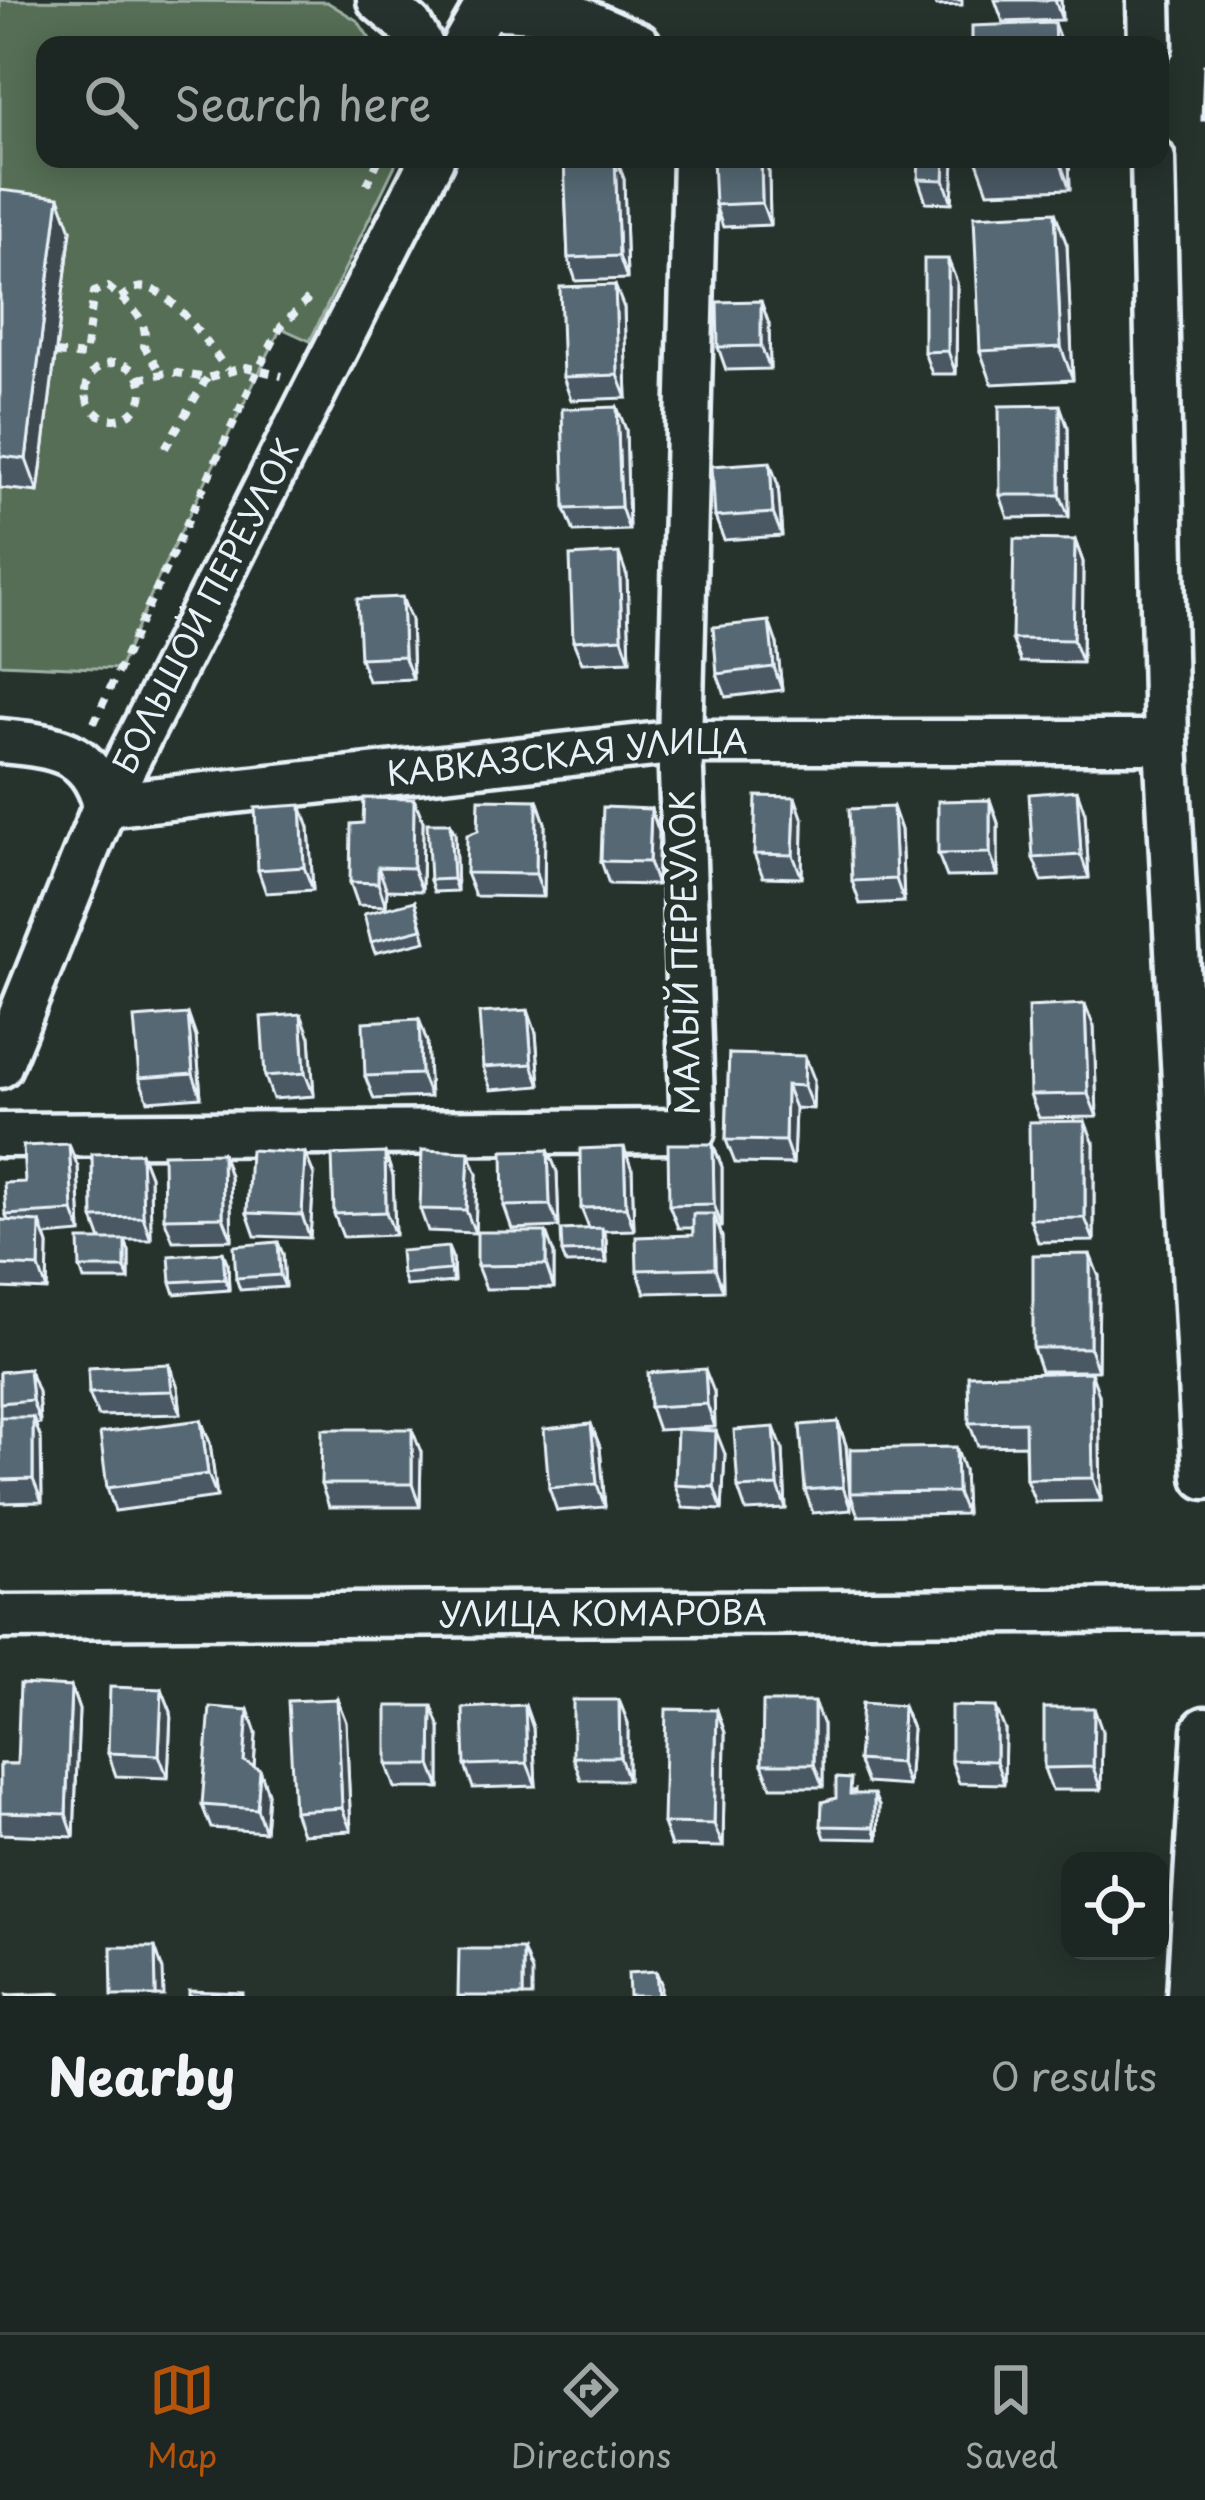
<!DOCTYPE html>
<meta charset="utf-8">
<style>
body{margin:0;font-family:"Playpen Sans",sans-serif;background:#29322f;color:#f1f3f6}
.controls{position:absolute;right:36px;bottom:36px;display:grid;overflow:hidden;border-radius:24px;box-shadow:0 6px 30px #0003}
.controls button{width:108px;height:108px;display:grid;place-items:center;padding:0;border:0;border-bottom:3px solid #3a4340;background:#1c2622;color:#f1f3f6;font:60px sans-serif}
.list{margin:0;padding:0;list-style:none}
h2{display:flex;justify-content:space-between;align-items:center;height:156px;margin:0;padding:0 48px;font-size:51px}
h2 small{font-size:39px;font-weight:400;color:#a0a5a5}
.icon{flex:none;width:66px;height:66px;fill:none;stroke:currentColor;stroke-width:2;stroke-linecap:round;stroke-linejoin:round}
.map{position:relative;flex:none;width:1205px;height:1996px;overflow:hidden}
.search{position:absolute;background:#1c2622;box-shadow:0 6px 30px #0003;left:36px;right:36px;top:36px;height:132px;display:flex;align-items:center;gap:30px;box-sizing:border-box;padding:0 42px;border-radius:24px;color:#a0a5a5;font-size:45px}
.sheet{height:336px;background:#1c2622}
nav{display:flex;justify-content:space-around;align-items:center;box-sizing:border-box;height:168px;border-top:3px solid #3a4340;background:#1c2622;font-size:33px;color:#a0a5a5}
nav a{display:grid;justify-items:center;gap:6px}
nav .on{color:#b45309}
.map>svg:first-child{display:block}
.green{fill:#566e54;stroke:#9fb0a6;stroke-width:3}
.lines{fill:none;stroke-linecap:round;stroke-linejoin:round}
.minor-casing{stroke:#e8f1f8;stroke-width:51}
.path{stroke:#e8f1f8;stroke-width:8;stroke-dasharray:9 9;stroke-linecap:butt}
.minor{stroke:#26332d;stroke-width:42}
.wall{fill:#495963;stroke:#e8f1f8;stroke-width:3}
.shaded-wall{fill:#3c4850;stroke:#e8f1f8;stroke-width:3}
.building{fill:#556773;stroke:#e8f1f8;stroke-width:3}
.labels{text-anchor:middle;stroke-width:12;stroke-linejoin:round;paint-order:stroke}
.street-label{font-size:33px;fill:#e8f1f8;stroke:#26332d}
</style>
<div class="map">
<svg width="1205" height="1996" viewBox="0 0 1205 1996">
<rect width="100%" height="100%" fill="#26332d"/>
<filter id="ink" filterUnits="userSpaceOnUse"><feTurbulence type="fractalNoise" baseFrequency=".00833" numOctaves="2"/><feDisplacementMap in="SourceGraphic" scale="24" xChannelSelector="R" yChannelSelector="G"/><feConvolveMatrix kernelMatrix="1 2 1 2 8 2 1 2 1" color-interpolation-filters="sRGB"/></filter>
<g filter="url(#ink)">
<path class="green" d="M0,0l327,2 31,19 16,24h-329v114h353l-88,182 -29,-13 -120,244 -42,97 -119,-5z"/>
<g class="lines">
<g class="minor-casing">
<g id="minor">
<path d="M379,0l31,26 11,19"/>
<path d="M1149,0l1,45"/>
<path d="M486,7l79,5 74,33"/>
<path d="M464,45l26,-45"/>
<path d="M1153,159l13,583 39,735"/>
<path d="M0,741c52,5 90,7 105,64"/>
<path id="s1" d="M105,805l575,-63h486"/>
<path id="s2" d="M0,1066l105,-261 327,-646"/>
<path d="M0,1135l693,-4 -13,-389 15,-583"/>
<path id="s3" d="M0,1617l1205,-7"/>
<path d="M1189,1996l16,-267"/>
</g>
</g>
<path class="path" d="M367,185l12,-26
M120,298c6,-3 11,-9 17,-10 31,-8 72,60 90,81
M56,353l29,3 9,-64 14,-5c20,17 42,31 36,59l17,27
M86 391a28 28 0 1 1 56 0a28 28 0 1 1-56 0Z
M139,379l32,-7 36,6 39,-11 36,9
M165,448l42,-70
M94,723l164,-353 23,-43 31,-32"/>
<use href="#minor" class="minor"/>
</g>
<path class="wall" d="M933,0h29v5l-26,1z
M995,0h66l1,20 -59,2z
M564,159h53l7,20 3,100 -51,2 -8,-23z
M954,159l-2,44 -26,-1 -8,-23z
M976,159h93l1,30 -82,3z
M769,173l1,52 -47,2 -8,-22z
M0,190l71,40 -33,262 -38,-4z
M1067,245l6,135 -81,4 -12,-33z
M957,282l-1,92h-24l-8,-22z
M624,308l3,90 -56,2 -8,-23z
M769,324l1,45 -44,1 -8,-23z
M617,407l9,23 3,100 -55,2 -9,-23z
M1068,428l1,89 -61,1 -8,-23z
M778,485l4,51 -58,4 -9,-23z
M1075,540l8,22 -1,101 -61,-1 -9,-23z
M627,576l3,85 -48,2 -9,-22z
M411,620l2,59 -45,2 -8,-23z
M777,644l5,46 -56,7 -9,-23z
M414,799l9,22 -1,70 -35,-1 -1,16 -28,-1 -8,-23 13,-59z
M537,800l8,23 -1,74 -69,-1 -9,-23 12,-42z
M990,800l8,23v53l-51,1 -9,-23z
M893,807l8,23 3,72 -44,2 -8,-23z
M651,809l8,23 -2,53 -48,-1 -8,-23z
M1085,813l4,65 -47,3 -9,-23z
M803,820l-1,58 -39,-1 -9,-23z
M309,828l4,62 -47,3 -8,-23z
M455,834l2,57 -23,1 -4,-12z
M415,901l11,40 -51,12 -4,-11z
M188,1014l8,23 5,60 -53,4 -9,-23z
M419,1019l8,23 3,55 -56,2 -9,-23z
M1094,1027l3,90 -58,1 -9,-23z
M536,1033l4,53 -49,4 -8,-23z
M310,1037l4,59 -41,3 -8,-23z
M729,1054l85,25 -1,30 -18,-1 -2,56 -58,-1 -9,-23z
M713,1144l9,23v60h-3l3,10 1,54 -78,2 -8,-23 56,-35v-7h-15l-9,-23z
M1094,1144v97l-56,1 -8,-23z
M548,1150l9,22 2,55 -47,2 -8,-23z
M141,1153l9,23 1,64h-26l4,11v29h-45l-4,-12 21,-28 -8,-22z
M222,1153l8,23 2,64 -59,1 -9,-23z
M305,1153l9,22 -4,63 -55,-2 -8,-23z
M385,1153l8,23 2,59 -52,2 -9,-23z
M78,1167l3,66 -36,3 3,9 -1,45 -47,-2v-68l8,1 -2,-6 19,-33z
M632,1170l2,60 -31,1 3,8 1,24 -41,1 -4,-12 27,-24 -8,-20z
M477,1174l-2,59 -47,-2 -8,-22z
M283,1254l2,33 -45,3 -4,-12z
M554,1254v34l-68,1 -9,-23z
M453,1259l1,23 -48,4 -4,-12z
M228,1264l1,26 -54,4 -4,-12z
M1099,1277l-1,94h-57l-8,-23z
M29,1369l9,23 2,31 -5,1 6,15 1,63 -42,1v-131z
M178,1387l3,27 -83,2 -9,-23z
M714,1392l1,35 -37,2 47,25 -3,56 -39,-2 -8,-23 2,-56 -19,1 -8,-23z
M1099,1395l2,106 -66,1 -9,-23 -1,-34 -47,1 -9,-23z
M201,1420l9,23 7,54 -102,14 -8,-23z
M838,1422l8,23 4,47 114,-22 2,44 -108,2 -8,-23 1,17 -38,3 -8,-23z
M591,1424l9,23 5,60 -48,4 -8,-23z
M783,1450l3,59 -40,2 -8,-23z
M421,1452l-1,55h-91l-8,-23z
M71,1687l8,23 -5,127 -74,-3v-70h17z
M162,1689l9,23 -3,66 -52,-2 -8,-23z
M337,1699l9,23 5,109 -49,3 -8,-23z
M619,1700l9,23v57h-47l-8,-23z
M525,1705l8,23 3,58 -63,2 -8,-23z
M903,1706l9,23 -4,57 -41,-3 -9,-23z
M248,1710l8,23 -2,34 6,3 8,23 -3,39 -54,-4 -9,-23z
M717,1710l8,23 -2,114 -52,-1 -8,-23z
M823,1725v62h-52l-9,-23z
M440,1728v60h-45l-8,-23z
M1005,1730l-1,54 -45,-1 -8,-23z
M1102,1731l-1,59h-49l-8,-22z
M855,1790v4l24,12 -1,33 -53,-1 -4,-12 15,-28z"/>
<path class="shaded-wall" d="M1055,0h6l1,20z
M1054,23l8,22h-7z
M615,159l9,20 3,100 -8,-23z
M761,159h3l5,14 1,52 -8,-22z
M945,159h9l-2,44 -8,-23z
M1059,159h10l1,30z
M59,197l12,33 -33,262 -12,-33z
M1055,212l12,33 6,135 -12,-33z
M948,259l9,23 -1,92 -8,-23z
M615,285l9,23 3,90 -9,-23z
M761,301l8,23 1,45 -9,-23z
M1060,405l8,23 1,89 -9,-22z
M617,407l9,23 3,100 -8,-23z
M770,462l8,23 4,51 -9,-23z
M1075,540l8,22 -1,101 -9,-23z
M619,553l8,23 3,85 -8,-23z
M402,597l9,23 2,59 -9,-23z
M769,621l8,23 5,46 -8,-23z
M1077,790l8,23 4,65 -8,-23z
M795,797l8,23 -1,58 -9,-23z
M414,799l9,22 -1,70 -9,-23z
M537,800l8,23 -1,74 -8,-23z
M990,800l8,23v53l-8,-23z
M301,805l8,23 4,62 -9,-23z
M893,807l8,23 3,72 -8,-23z
M651,809l8,23 -2,53 -8,-23z
M450,823l5,11 2,57 -4,-12z
M378,867l9,23 -1,16 -8,-23z
M1085,1004l9,23 3,90 -9,-23z
M528,1010l8,23 4,53 -8,-22z
M188,1014l8,23 5,60 -8,-23z
M301,1014l9,23 4,59 -9,-23z
M419,1019l8,23 3,55 -9,-23z
M805,1056l9,23 -1,30 -9,-23z
M786,1085l9,23 -2,56 -8,-23z
M1085,1121l9,23v97l-9,-23z
M69,1144l9,23 3,66 -8,-22z
M713,1144l9,23v60l-8,-23z
M624,1147l8,23 2,60 -8,-23z
M548,1150l9,22 2,55 -9,-22z
M469,1152l8,22 -2,59 -9,-23z
M141,1153l9,23 1,64 -8,-23z
M222,1153l8,23 2,64 -9,-23z
M305,1153l9,22 -4,63 -8,-23z
M385,1153l8,23 2,59 -9,-23z
M714,1214l8,23 1,54 -8,-23z
M40,1222l8,23 -1,45 -8,-23z
M602,1228l4,11 1,24 -4,-12z
M546,1232l8,22v34l-8,-23z
M125,1240l4,11v29l-4,-12z
M278,1242l5,12 2,33 -5,-12z
M448,1247l5,12 1,23 -4,-12z
M223,1252l5,12 1,26 -4,-11z
M1090,1254l9,23 -1,94 -8,-23z
M169,1364l9,23 3,27 -9,-23z
M29,1369l9,23 2,31 -8,-23z
M705,1369l9,23 1,35 -8,-23z
M1091,1372l8,23 2,106 -8,-23z
M33,1417l8,22 1,63 -9,-23z
M201,1420l9,23 7,54 -9,-23z
M838,1422l8,23 5,65 -8,-23z
M591,1424l9,23 5,60 -8,-23z
M774,1427l9,23 3,59 -8,-23z
M412,1429l9,23 -1,55 -8,-23z
M716,1431l9,23 -3,56 -8,-23z
M956,1447l8,23 2,44 -9,-22z
M71,1687l8,23 -5,127 -8,-23z
M162,1689l9,23 -3,66 -9,-23z
M337,1699l9,23 5,109 -9,-23z
M619,1700l9,23v57l-8,-23z
M814,1702l9,23v62l-9,-23z
M525,1705l8,23 3,58 -9,-23z
M432,1706l8,22v60l-9,-23z
M903,1706l9,23 -4,57 -8,-23z
M996,1707l9,23 -1,54 -8,-23z
M1094,1708l8,23 -1,59 -8,-23z
M248,1710l8,23 -3,51 -9,-23z
M717,1710l8,23 -2,114 -9,-23z
M260,1770l8,23 -3,39 -8,-23z
M874,1794l5,12 -1,33 -4,-12z
M155,1947l8,23 1,26h-8z
M523,1949l9,23v24h-9z
M656,1971l5,12v13h-3z"/>
<path class="building" d="M1054,23l1,22h-83v-19z
M1204,65h1v55h-3z
M564,159h51l4,97 -51,2z
M713,159h48l1,44 -47,2z
M919,159h26l-1,21 -26,-1z
M0,190l59,7 -33,262 -26,-3z
M1055,212l6,135 -81,4 -6,-135z
M924,259h24v92l-24,1z
M615,285l3,90 -55,2 -3,-90z
M761,301v45l-43,1 -1,-45z
M1060,405v90h-60l-1,-89z
M617,407l4,100 -56,2 -3,-100z
M770,462l3,51 -58,4 -3,-51z
M1014,539l61,1 -2,100 -61,-1z
M619,553l3,85 -49,3 -3,-85z
M402,597l2,59 -44,2 -3,-59z
M769,621l5,46 -57,7 -4,-47z
M1077,790l4,65 -48,3 -4,-64z
M756,796l39,1 -2,58 -39,-1z
M364,798l50,1 -1,69 -35,-1v16l-28,-1 1,-58 12,-1z
M479,799l58,1 -1,74 -70,-1 1,-38 11,-4z
M990,800v53l-52,1v-53z
M301,805l3,62 -46,3 -3,-62z
M603,807l48,2 -2,53 -48,-1z
M893,807l3,72 -44,2 -3,-72z
M427,823h23l3,56 -23,1z
M415,901l7,28 -51,13 -7,-28z
M1085,1004l3,90 -58,1 -2,-88z
M528,1010l4,54 -49,3 -4,-54z
M188,1014l5,60 -54,4 -5,-60z
M301,1014l4,59 -40,3 -4,-59z
M419,1019l2,55 -56,2 -2,-54z
M729,1054l76,2 -1,30 -18,-1 -1,56 -59,-1z
M1085,1121v97l-55,1 -1,-97z
M69,1144l4,67 -67,4 -2,-32 21,-1 -2,-36z
M668,1144h45l1,60 -45,1z
M624,1147l2,60 -45,1 -1,-59z
M250,1150l55,3 -3,62 -55,-2z
M422,1150l47,2 -3,58 -46,-1z
M548,1150l2,55 -46,1 -1,-55z
M141,1153l2,64 -50,1 -1,-64z
M222,1153l1,64 -59,1 -1,-64z
M385,1153l1,59 -52,2 -2,-59z
M693,1214h21l1,54 -78,2 -1,-33 57,-2z
M0,1220l40,2 -1,45 -39,-2z
M602,1228l1,23 -41,1 -1,-22z
M477,1232h69v33l-69,1z
M79,1240h46v28h-45z
M278,1242l2,33 -44,3 -2,-32z
M448,1247l2,23 -48,4 -2,-23z
M223,1252l2,27 -54,3 -2,-26z
M1090,1254v94h-57v-93z
M169,1364l3,27 -83,2 -1,-25z
M29,1369l3,31 -32,3v-31z
M705,1369l2,35 -57,3 -2,-34z
M1091,1372l2,106 -67,1 -1,-57 -56,1 -1,-48z
M0,1417h33v62l-33,1z
M201,1420l7,54 -101,14 -7,-55z
M838,1422l5,65 -38,3 -5,-65z
M591,1424l6,60 -48,4 -5,-59z
M774,1427l4,59 -40,2 -4,-58z
M322,1429h90v55h-91z
M677,1429l39,2 -2,56 -39,-2z
M956,1447l1,45 -107,1v-44z
M20,1684l51,3 -5,127 -66,-2v-48h17z
M110,1687l52,2 -3,66 -51,-2z
M337,1699l5,109 -48,3 -6,-110z
M573,1700h46l1,57h-47z
M763,1702h51v62h-52z
M862,1703l41,3 -3,57 -42,-3z
M525,1705l2,58 -62,2 -2,-57z
M387,1706h45l-1,59h-44z
M951,1706l45,1v54l-45,-1z
M210,1707l38,3 -4,51 16,9 -3,39 -55,-4z
M1044,1708h50l-1,59 -49,1z
M666,1709l51,1 -3,114 -51,-1z
M836,1778l15,1 -1,15h24v33l-53,-1 1,-24 14,-4z
M111,1947h44l1,49h-44z
M459,1949h64v47h-65z
M656,1971l2,25h-29l-1,-23z
M189,1991l54,2v3h-54z
M61,1993v3h-54v-1z"/>
</g>
<g class="labels">
<g class="street-label">
<text dy="12" stroke="none"><textPath href="#s2" startOffset="504">БОЛЬШОЙ ПЕРЕУЛОК</textPath></text>
<text dy="12" stroke="none"><textPath href="#s1" startOffset="465">КАВКАЗСКАЯ УЛИЦА</textPath></text>
<text transform="translate(685 953) rotate(-91)" y="12">МАЛЫЙ ПЕРЕУЛОК</text>
<text dy="12" stroke="none"><textPath href="#s3" startOffset="603">УЛИЦА КОМАРОВА</textPath></text>
</g>
</g>
</svg>
<div class="controls">
<button><svg class="icon" aria-label="locate" viewBox="0 0 24 24"><circle cx="12" cy="12" r="6"/><path d="M12 2v4M12 18v4M2 12h4M18 12h4"/></svg></button>
</div>
<div class="search"><svg class="icon" aria-label="search" viewBox="0 0 24 24"><circle cx="10" cy="10" r="6"/><path d="M15 15l6 6"/></svg>Search here</div>
</div>
<section class="sheet">
<h2>Nearby<small>0 results</small></h2>
<ul class="list">
</ul>
</section>
<nav>
<a class="on"><svg class="icon" aria-label="map" viewBox="0 0 24 24"><path d="M3 6l6-2 6 2 6-2v14l-6 2-6-2-6 2zM9 4v14M15 6v14"/></svg>Map</a>
<a><svg class="icon" aria-label="directions" viewBox="0 0 24 24"><path d="M12 3l9 9-9 9-9-9zM9 14v-3h6M13 9l2 2-2 2"/></svg>Directions</a>
<a><svg class="icon" aria-label="saved" viewBox="0 0 24 24"><path d="M7 4h10v16l-5-4-5 4z"/></svg>Saved</a>
</nav>
